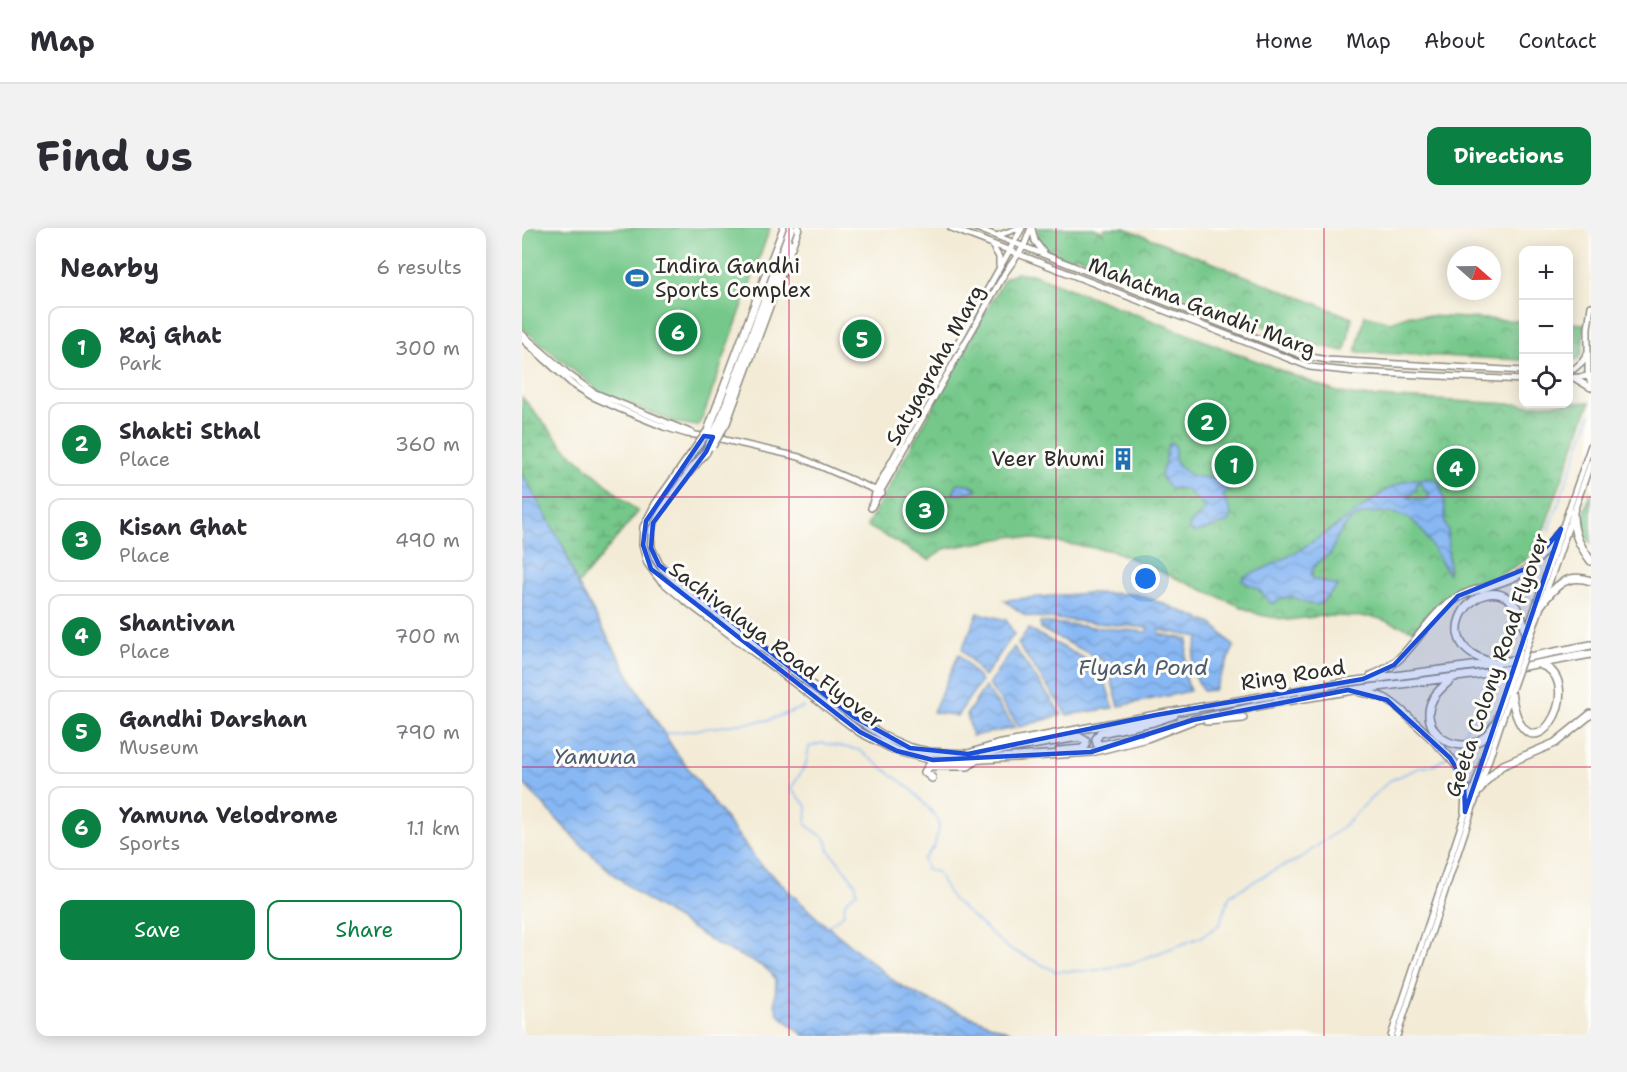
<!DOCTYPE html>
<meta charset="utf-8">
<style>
body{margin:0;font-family:"Shantell Sans",sans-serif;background:#f2f2f3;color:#2b2b33}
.controls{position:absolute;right:18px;top:18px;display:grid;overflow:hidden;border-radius:12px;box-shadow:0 3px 15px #0003}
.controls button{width:54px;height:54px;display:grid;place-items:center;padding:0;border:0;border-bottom:2px solid #e1e1e2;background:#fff;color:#2b2b33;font:30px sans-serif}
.compass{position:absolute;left:925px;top:18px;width:54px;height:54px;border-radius:50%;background:#fff;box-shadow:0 3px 15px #0003;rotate:110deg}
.you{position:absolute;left:624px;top:351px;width:21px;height:21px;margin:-15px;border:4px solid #fff;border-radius:50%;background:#1a73e8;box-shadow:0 0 0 9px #1a73e833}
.badge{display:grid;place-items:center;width:39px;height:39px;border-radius:50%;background:#0b8043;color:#fff;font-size:20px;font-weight:700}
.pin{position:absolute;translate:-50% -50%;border:3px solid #fff;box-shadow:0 2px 6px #0006}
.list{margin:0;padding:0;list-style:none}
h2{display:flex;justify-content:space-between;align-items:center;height:78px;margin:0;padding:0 24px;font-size:26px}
h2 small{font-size:20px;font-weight:400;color:#7c7c81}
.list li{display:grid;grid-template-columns:39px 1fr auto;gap:18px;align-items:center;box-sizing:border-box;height:84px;margin:0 12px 12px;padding:0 12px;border:2px solid #e1e1e2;border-radius:12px}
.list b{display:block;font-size:22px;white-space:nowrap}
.list p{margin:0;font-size:20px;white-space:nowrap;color:#7c7c81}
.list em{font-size:20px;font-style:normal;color:#7c7c81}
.actions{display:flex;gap:12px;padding:18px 24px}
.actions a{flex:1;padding:14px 0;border:2px solid #0b8043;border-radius:12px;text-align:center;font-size:21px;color:#0b8043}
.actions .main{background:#0b8043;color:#fff}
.icon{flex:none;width:33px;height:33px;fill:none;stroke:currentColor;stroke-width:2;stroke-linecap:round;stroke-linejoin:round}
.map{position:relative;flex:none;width:1069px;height:808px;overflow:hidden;border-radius:12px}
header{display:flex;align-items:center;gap:36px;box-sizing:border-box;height:84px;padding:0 30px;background:#fff;border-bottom:2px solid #e1e1e2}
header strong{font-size:28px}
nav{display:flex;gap:33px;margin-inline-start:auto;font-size:21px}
.intro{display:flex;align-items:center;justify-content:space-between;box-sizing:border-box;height:144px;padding:0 36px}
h1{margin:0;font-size:42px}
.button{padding:15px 27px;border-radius:12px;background:#0b8043;color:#fff;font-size:21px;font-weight:700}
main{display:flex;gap:36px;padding:0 36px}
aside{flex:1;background:#fff;border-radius:12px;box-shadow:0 3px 15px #0003}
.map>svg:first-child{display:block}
.wetland{fill:url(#wetland-marsh);stroke:#507a5a;stroke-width:1.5}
.cemetery{fill:url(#cemetery-stones);stroke:#507a5a;stroke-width:1.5}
.park{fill:url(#park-crowns);stroke:#507a5a;stroke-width:1.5}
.pitch{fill:#75c88a;stroke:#507a5a;stroke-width:1.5}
.water{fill:url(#water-waves);stroke:#5a7290;stroke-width:1.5;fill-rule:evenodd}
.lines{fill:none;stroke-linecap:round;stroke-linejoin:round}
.stream{stroke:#88b8f4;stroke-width:1.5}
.secondary-casing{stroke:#8f8b80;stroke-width:8}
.trunk-casing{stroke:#8f8b80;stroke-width:10}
.secondary{stroke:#fff;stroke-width:5}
.trunk{stroke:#fff;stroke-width:7}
.secondary-bridge-casing{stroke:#8f8b80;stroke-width:8;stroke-linecap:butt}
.trunk-bridge-casing{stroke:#8f8b80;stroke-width:10;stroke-linecap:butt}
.secondary-bridge{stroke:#fff;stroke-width:5}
.trunk-bridge{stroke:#fff;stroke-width:7}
.marked{fill:#1d4ed8;fill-opacity:0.2;stroke:#1d4ed8;stroke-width:4.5;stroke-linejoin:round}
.grid{fill:none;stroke:#c2185b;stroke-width:1.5;stroke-opacity:0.55}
.labels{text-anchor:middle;stroke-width:6;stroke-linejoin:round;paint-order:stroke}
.poi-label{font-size:21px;fill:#2b2b2b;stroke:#fdfcf7;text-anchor:start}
.street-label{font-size:21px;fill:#2b2b2b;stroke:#fdfcf7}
.water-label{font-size:22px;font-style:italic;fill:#4c5c71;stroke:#fdfcf7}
</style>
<header>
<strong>Map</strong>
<nav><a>Home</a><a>Map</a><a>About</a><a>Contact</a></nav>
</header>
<div class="intro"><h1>Find us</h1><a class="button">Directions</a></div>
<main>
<aside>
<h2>Nearby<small>6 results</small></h2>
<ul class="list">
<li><span class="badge">1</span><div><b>Raj Ghat</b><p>Park</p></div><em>300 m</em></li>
<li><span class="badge">2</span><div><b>Shakti Sthal</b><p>Place</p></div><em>360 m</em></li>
<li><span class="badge">3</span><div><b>Kisan Ghat</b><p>Place</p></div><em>490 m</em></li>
<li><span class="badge">4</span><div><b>Shantivan</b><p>Place</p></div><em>700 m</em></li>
<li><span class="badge">5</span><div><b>Gandhi Darshan</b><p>Museum</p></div><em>790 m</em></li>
<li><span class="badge">6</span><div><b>Yamuna Velodrome</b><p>Sports</p></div><em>1.1 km</em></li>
</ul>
<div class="actions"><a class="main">Save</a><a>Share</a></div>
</aside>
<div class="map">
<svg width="1069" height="808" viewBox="0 0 1069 808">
<defs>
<pattern id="wetland-marsh" width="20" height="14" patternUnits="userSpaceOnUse" patternTransform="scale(1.5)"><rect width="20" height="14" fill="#75c88a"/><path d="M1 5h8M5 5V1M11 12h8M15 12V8" fill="none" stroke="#60a371"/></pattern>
<pattern id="cemetery-stones" width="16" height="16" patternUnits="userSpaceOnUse" patternTransform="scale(1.5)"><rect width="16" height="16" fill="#75c88a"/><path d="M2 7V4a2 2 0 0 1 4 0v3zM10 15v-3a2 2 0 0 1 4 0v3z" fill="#60a371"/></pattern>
<pattern id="park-crowns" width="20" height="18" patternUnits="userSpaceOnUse" patternTransform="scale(1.5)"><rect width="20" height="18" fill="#75c88a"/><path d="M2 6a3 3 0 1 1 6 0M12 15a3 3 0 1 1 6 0" fill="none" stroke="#60a371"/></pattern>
<pattern id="water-waves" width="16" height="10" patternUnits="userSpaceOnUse" patternTransform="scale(1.5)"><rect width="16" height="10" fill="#88b8f4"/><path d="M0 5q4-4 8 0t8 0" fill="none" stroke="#6f96c6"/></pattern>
</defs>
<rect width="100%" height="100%" fill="#fdfcf7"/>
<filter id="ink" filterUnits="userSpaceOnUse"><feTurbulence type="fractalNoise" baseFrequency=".0167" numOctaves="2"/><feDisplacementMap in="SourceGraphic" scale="12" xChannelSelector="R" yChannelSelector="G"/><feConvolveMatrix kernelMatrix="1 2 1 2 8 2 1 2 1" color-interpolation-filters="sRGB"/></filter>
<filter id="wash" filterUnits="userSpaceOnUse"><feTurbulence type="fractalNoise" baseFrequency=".008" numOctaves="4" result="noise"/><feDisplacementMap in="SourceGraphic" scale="24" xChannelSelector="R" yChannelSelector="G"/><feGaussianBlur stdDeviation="1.35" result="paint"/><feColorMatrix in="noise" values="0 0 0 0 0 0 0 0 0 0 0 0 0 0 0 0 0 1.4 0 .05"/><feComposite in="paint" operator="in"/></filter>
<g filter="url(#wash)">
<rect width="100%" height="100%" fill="#f3ebd6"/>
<path class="wetland" d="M0,169l41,49 75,66 -77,93 -39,-51z"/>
<path class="cemetery" d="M1069,264v51l-12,-15z"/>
<path class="park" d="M515,0h57l9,4 2,-4h20l227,90 -7,33 -30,-6 -240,-90 -4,6c-18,-7 -34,-11 -34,-33z
M493,45l17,1 302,117 23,5 174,9 59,-3 -48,133 -14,24 -28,16 -38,14 -49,41 -39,-13 -52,-1 -34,4 -28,-5 -146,-64 -99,-15 -71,13 -15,11 -62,-34 137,-247z
M843,87l25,7 20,-7 113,6v39l-167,-8z
M1047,95l15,1 -2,30 -4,5 -9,1z"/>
<path class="pitch" d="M0,0h248l-66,186 -6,12 -21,-3 -77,-31 -78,-64z"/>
<path class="water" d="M650,215l3,3v13l3,7 14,10 16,2 21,-7 10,4v6c-4,6 -12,7 -16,14l8,18 -2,9 -34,11 -5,-3 -1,-4c5,-8 14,-10 16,-18 -2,-3 -5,-5 -8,-7 -10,-11 -8,-14 -26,-12 -16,-15 -8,-16 -5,-31 1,-6 0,-9 3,-14z
M0,245l42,75 12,33 66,117 31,50 84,113 59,56 82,67 28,15 94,37h-215l-27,-22 -3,-10 1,-24 -4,-6 -8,-7 -46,-22 -74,-47 -33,-26 -31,-28 -55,-59 -3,-4z
M892,251h17l8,3 6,20v22l3,7 1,39 -1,3c-10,-14 -21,-40 -34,-51 -14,-12 -52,-14 -65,0 -9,8 -15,21 -18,32 -12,5 -16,10 -20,21l3,4 24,7 -18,18c-21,5 -21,-18 -46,-1h-3l-13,-14 -16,-8 1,-4c41,-14 77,-40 112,-64 19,-13 36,-30 59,-34zM898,253l4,9 5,3 -1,6 -3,2 -17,-4 8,-7 1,-7z
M435,255l12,1 8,5 -13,5h-11z
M566,365l48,1 28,10 50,21 20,22 -20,43 -11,1c-14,-25 -13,-28 -4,-54l-40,-7v4l29,5 -4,33 6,19 -71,15 -13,-44 -65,-33 -1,-7 107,10 1,-4 -122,-12 -22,-16z
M456,385l28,7 8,14 -30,43 -22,-28z
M506,401l73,38 12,41 -46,7 -49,-71z
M492,419l48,68 -43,12 -31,-43z
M437,426l22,27 -24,35 -24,-4z
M463,459l30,41 -43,8 -5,-22z"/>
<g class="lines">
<path class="stream" d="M1027,302l42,-116
M1005,372l8,-24
M985,423l11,-25
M142,506l105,-14 35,-13
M937,514l19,-34 6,-23
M928,526l7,-8
M305,699l16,-12 2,-13 12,-10 -2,-9 -26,-33 -3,-11 -20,-14 1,-19 -16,-17 15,-25 3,-17 13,-4 37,7 53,40 26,29 1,10 -5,18 -11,12 4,11 10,2 15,27 56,49 47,23h36l38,-7 72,-27 18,-12 11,-30 48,-27 20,-8 41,-30 50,-49 32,-14 12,-1 14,-9"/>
</g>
</g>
<g filter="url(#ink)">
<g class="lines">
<g class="secondary-casing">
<path id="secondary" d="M429,0l359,139 46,5 168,8
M454,0l325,127 26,5 197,11
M510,0l3,13 9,12
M477,7l20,-7
M471,19l6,10v8
M1069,78l-3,22v48l3,7
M0,106l46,40 25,18 99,41
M0,111l50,45 19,12 29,13 44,18 23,7 25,3 87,20 83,36
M1052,141l8,-7 6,-9
M1046,150l23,-2
M1052,150l17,10
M350,276l4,-14 35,-64 111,-198
M349,280l134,-235 19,-27 7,-18
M1004,422l65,-188
M998,423l71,-206
M869,808l115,-345
M875,808l114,-343"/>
</g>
<g class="trunk-casing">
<path id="trunk" d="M270,16l6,-16
M236,68l26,-68
M184,224l-32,38 -21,33 -3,12 1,13 8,17 31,28 164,124 33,21 23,10 19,4 39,2 29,-9 159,-30 192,-33 155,-20 88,-17
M1051,285c0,20 6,32 18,48
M162,371l176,133 37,19 36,9 21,1 137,-9 56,-14 46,-18 74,-16 87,-14 133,-17 104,-19
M1019,377c13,-18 26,-33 50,-24
M969,434c-84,-23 16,-123 35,-29
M849,448c37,-14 45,-43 72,-68 24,-21 48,-19 75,-33 18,-9 31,-30 43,-46
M932,449c-7,6 -15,12 -20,20 -19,31 20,61 48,42 5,-4 9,-9 12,-14
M838,464c9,1 18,3 26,7 14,8 67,58 74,72 7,12 6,27 5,41
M989,464c15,101 80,-10 30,-27
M685,493l36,-3
M615,509l-35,8 -5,-1 -1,-5 4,-6 53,-11 21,-7
M461,525l96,-16 7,4v4l-4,4 -23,2
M410,550l-7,-6 4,-6h39l8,-6
M957,563l6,-9 16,-16 54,-23 36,-29"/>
</g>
<use href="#secondary" class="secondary"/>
<use href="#trunk" class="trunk"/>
<g class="secondary-bridge-casing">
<path id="secondary-bridge" d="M984,463l14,-40
M989,464l15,-42"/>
</g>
<g class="trunk-bridge-casing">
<path id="trunk-bridge" d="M190,218l14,-23 66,-179
M184,224l15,-33 70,-191
M162,371l-25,-21 -11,-15 -5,-18 1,-18 12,-23 52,-73 50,-135"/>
</g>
<use href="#secondary-bridge" class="secondary-bridge"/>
<use href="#trunk-bridge" class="trunk-bridge"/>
</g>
</g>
<path class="marked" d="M182,208l9,1 -7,15 -53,71 -2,25 8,17 195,152 56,31 58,6 188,-39 207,-36 31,-14 64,-69 72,-29 31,-38 -96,283 -1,-31 -14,-23 -63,-58 -39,-10 -155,30 -102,32 -158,8 -36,-9 -37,-19 -209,-163 -8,-24 3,-24z"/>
<path class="grid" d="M267,0v808M534,0v808M802,0v808M0,269h1069M0,539h1069"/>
<defs>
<g id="stadium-bare" transform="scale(1.8)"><path d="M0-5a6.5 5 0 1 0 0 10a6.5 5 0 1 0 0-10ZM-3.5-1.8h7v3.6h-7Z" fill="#1f6fb2" stroke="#fdfcf7" stroke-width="2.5" paint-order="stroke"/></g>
<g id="building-bare" transform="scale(1.8)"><path d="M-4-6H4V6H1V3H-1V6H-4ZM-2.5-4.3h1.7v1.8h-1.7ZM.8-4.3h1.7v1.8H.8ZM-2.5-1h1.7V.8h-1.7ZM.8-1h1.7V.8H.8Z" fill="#1f6fb2" stroke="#fdfcf7" stroke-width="2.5" paint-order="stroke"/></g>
</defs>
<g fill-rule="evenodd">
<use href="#stadium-bare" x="115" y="50"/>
<use href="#building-bare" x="601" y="231"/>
</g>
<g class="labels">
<g class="poi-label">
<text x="133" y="45">Indira Gandhi<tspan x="133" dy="24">Sports Complex</tspan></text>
<text x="583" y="238" text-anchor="end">Veer Bhumi</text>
</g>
<g class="street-label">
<text transform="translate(680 79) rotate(21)" y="7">Mahatma Gandhi Marg</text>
<text transform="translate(413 137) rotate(-61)" y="7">Satyagraha Marg</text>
<text transform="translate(254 417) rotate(37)" y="7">Sachivalaya Road Flyover</text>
<text transform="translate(975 437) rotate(-71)" y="7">Geeta Colony Road Flyover</text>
<text transform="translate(771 447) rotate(-9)" y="7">Ring Road</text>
</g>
<g class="water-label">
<text x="621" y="447">Flyash Pond</text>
<text x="73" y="536">Yamuna</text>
</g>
</g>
</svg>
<div class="controls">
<button>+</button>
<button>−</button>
<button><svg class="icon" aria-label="locate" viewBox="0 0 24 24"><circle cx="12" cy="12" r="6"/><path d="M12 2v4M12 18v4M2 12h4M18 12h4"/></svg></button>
</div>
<svg class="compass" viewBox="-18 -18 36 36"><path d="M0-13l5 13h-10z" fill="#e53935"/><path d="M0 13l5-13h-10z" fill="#7c7c81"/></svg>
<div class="you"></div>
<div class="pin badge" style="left:712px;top:237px">1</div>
<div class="pin badge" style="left:685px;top:194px">2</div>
<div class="pin badge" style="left:403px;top:282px">3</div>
<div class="pin badge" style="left:934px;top:240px">4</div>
<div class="pin badge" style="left:340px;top:111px">5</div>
<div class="pin badge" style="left:156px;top:104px">6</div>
</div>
</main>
